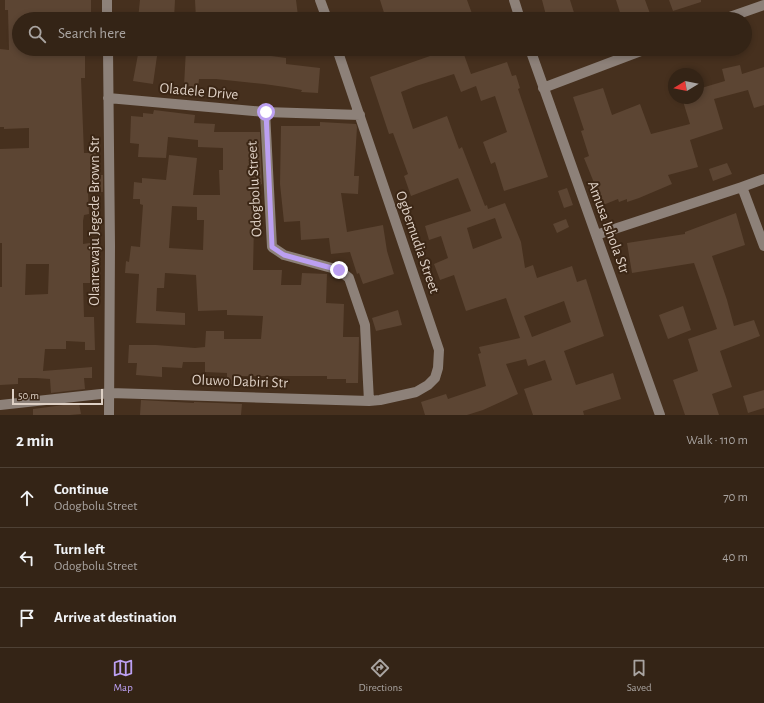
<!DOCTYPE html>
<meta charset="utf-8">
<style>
body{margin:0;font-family:"Alegreya Sans",sans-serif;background:#3f3023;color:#f1f3f6}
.compass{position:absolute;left:668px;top:68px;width:36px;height:36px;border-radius:50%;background:#342416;box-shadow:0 2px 6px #0003;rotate:260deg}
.scale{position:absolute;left:12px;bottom:10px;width:91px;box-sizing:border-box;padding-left:4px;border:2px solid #ded0c5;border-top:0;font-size:11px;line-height:14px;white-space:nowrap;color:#ded0c5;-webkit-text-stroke:3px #3b2615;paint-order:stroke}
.stop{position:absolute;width:12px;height:12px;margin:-9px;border:3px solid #bca0f2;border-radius:50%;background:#fff}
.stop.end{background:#bca0f2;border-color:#fff;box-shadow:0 1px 4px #0008}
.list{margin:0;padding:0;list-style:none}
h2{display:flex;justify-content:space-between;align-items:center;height:52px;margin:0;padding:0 16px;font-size:17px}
h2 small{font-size:13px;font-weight:400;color:#a9a4a1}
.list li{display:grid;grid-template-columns:26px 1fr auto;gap:12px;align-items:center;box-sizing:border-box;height:60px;padding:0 16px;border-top:1px solid #4e4135}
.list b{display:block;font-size:15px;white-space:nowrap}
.list p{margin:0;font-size:13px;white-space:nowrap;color:#a9a4a1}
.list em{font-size:13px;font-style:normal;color:#a9a4a1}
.icon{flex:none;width:22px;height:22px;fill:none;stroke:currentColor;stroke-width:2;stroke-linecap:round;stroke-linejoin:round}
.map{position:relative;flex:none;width:764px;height:415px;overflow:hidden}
.search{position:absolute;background:#342416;box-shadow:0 2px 6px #0003;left:12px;right:12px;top:12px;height:44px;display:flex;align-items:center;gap:10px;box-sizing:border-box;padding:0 14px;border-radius:22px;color:#a9a4a1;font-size:15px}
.sheet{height:232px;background:#342416}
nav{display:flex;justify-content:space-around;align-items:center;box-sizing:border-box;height:56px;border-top:1px solid #4e4135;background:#342416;font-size:11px;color:#a9a4a1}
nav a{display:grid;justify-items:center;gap:2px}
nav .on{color:#bca0f2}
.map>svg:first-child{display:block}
.building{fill:#5c4533;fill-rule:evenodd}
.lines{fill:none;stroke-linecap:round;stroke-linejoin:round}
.minor{stroke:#8d8179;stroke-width:10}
.route{stroke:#bca0f2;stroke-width:5}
.labels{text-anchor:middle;stroke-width:4;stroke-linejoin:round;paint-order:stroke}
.street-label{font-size:15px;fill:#ded0c5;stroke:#3b2615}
</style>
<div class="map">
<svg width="764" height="415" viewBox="0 0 764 415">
<rect width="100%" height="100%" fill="#46301e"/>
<path class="building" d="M5,0h86v19h-27l-1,-5h-39v5h-5v31l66,-1v29h-4l3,75h12l1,22h6v17h-15l1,22 -5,1 -1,6v23l13,-2 2,16 -7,1 -1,24h-7l1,34h10l1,33h-10v-8l-19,-1v8h-21l-2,22 49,-4v11h-8l1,11 -34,4 -1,-14 -14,-1h-18v6l-18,1v-98h2v-44h-2v-94l29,-1v-20l-25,1v-2h-4v-78l9,1 -1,-40h-3zM26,264h23l-1,30 -23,1z
M140,0h35l-1,19h-36z
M195,0h101l2,16 -30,2 -47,-5 1,6h-26z
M380,0h87l7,19h-88z
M542,0h28l6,19h-29z
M616,0h29l7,19h-30z
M669,0h32v2l-28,9z
M139,49h19l-5,35 -20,-3z
M186,49h79l-1,6 22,3v6l34,4 -2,25 -17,-1 1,-2 -17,-3 -21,-3 -48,-5h-17l-1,8 -14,-1z
M450,49h12l9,25 36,-12 5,14 4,-1 4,13 -2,1 30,88 -44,14 -9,-29 -4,2 -8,-22 24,-10 -12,-36 -14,5 -5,-15 -15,6 -7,-18 -38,12 -15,6 12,37 34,-13 12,33 3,-2 23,59 2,-1 1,4 17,-6 16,39 4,26 8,-3 4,13 35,-12 5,16 9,-3 18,57 -40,15 12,34 37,-12 8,26 -38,12 1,4h-51l-9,-26 28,-9 -7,-20 -17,6 -2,-7 -20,5 12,30 -35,16 -16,5h-42l-4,-13 25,-8 2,5 38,-13 -8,-32 3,-1 -2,-6 41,-9 -14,-40 -40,13 -12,-36 -14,5 -6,-16 14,-6 -7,-22 -12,4 -4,-14 46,-15 -13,-33 -47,18 -7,-20 4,-2 -15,-41 -4,1 -19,-57zM495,218l7,20 -29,11 -6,-21zM564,301l7,21 -39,15 -8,-21z
M740,65l2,9 22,-7v38l-10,3 -6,-18 -34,9 9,30 -33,11 8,27 -30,8 4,9 -33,14 -12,4v-3l-8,3 -1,-3 -15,6 -19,-47 5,-2 -8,-25 3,-1 -11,-33 30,-9 9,27 28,-11 11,30 39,-10 -8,-26h16v-9l27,-8 -3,-12z
M154,110l41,5 -1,8 21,1 -1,8h46l2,52 -3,1 1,38h-6l-1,47h29l-1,15h20l1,-12 25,1 -1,29 18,1 -1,33h16l-1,46h-12v-4h-19v-3h-90v8h-10v-11l-22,-1v-10h-22l-1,6 -20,-1v10l-26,-2 1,-12h-9l1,-18h27l39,3 10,-1 1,-16h18v8h37l2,-23 -36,-1v-5l-29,1 -2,-36 -31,-2 -1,15h-7l-1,23 29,2v12l-49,-2 3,-49 -14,-1 1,-12 3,1 2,-16 9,1 3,-42 -3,-1v-5h-7l1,-17 8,1v-5l24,2 3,-25 28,3 -4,37h27l-1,-25h4v-22l-25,-1v-7l-30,-3 -2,21 -28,-1 1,-13 -9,-1 1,-27 12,1v-4l10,1zM172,206l25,1v13h7l-1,30 -34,-2z
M320,122l36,2 1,3 -3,49h5l-1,18 -17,-1 6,39 36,-7 4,26 7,23 -31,10 -4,-11 -2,1 -7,-22 -19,2 -2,-16 -28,2 -1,-19 -16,1 -4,-38 1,-58h39z
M727,163l5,11 -19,7 -4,-12z
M567,188l6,17 -9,3 -6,-17z
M736,213l9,32 -33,11 15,44 7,26 20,-6 6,16 -40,15 12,36 -20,7 7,21h-34l-12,-35 25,-9 -10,-32 29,-10 -12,-35 -11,-31 -62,10 -5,-30 58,-9v-2z
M566,219l3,8 -12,6 -4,-9z
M683,306l8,24 -23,9 -9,-24z
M398,310l4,15 -26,6 -4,-13z
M764,390v18l-16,5 -5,-17z
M141,400l53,3v-1l48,2 -1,11h-101z
M79,403l2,11 -11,1h-37v-6z"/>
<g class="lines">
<path class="minor" d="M107,0v19
M320,0l7,19
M514,0l6,19
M724,19l40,-14
M108,49l2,197 -1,169
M530,49l130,366
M543,88l103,-39
M108,98l157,14 95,3
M265,112l7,135 12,8 55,15 10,8 16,47 4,76
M764,179l-22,8 22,59
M596,235l146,-48
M0,405l110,-12 259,8 11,-1 36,-8 12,-7 7,-7 3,-10 1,-18 -102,-301"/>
</g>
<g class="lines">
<path class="route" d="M266,112l6,135 12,8 55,15"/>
</g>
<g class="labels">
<g class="street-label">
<text transform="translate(199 91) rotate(5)" y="5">Oladele Drive</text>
<text transform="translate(254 189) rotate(-93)" y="5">Odogbolu Street</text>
<text transform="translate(94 221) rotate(-90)" y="5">Olanrewaju Jegede Brown Str</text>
<text transform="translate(609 227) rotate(70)" y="5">Amusa Ishola Str</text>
<text transform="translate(418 242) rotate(71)" y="5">Ogbemudia Street</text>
<text transform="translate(240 381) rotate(2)" y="5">Oluwo Dabiri Str</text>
</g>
</g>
</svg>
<svg class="compass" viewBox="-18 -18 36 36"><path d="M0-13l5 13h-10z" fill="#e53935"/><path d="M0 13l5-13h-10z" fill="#a9a4a1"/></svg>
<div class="scale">50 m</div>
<div class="stop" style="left:266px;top:112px"></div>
<div class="stop end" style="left:339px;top:270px"></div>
<div class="search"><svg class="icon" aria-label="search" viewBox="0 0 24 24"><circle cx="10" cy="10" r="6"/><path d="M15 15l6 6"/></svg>Search here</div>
</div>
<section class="sheet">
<h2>2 min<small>Walk · 110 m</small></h2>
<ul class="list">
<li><svg class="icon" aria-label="ahead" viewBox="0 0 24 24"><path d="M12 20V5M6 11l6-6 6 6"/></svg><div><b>Continue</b><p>Odogbolu Street</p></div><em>70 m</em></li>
<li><svg class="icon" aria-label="left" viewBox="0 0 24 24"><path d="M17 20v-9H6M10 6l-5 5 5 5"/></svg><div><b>Turn left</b><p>Odogbolu Street</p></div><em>40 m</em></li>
<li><svg class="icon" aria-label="arrive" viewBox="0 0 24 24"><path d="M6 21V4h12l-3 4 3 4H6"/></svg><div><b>Arrive at destination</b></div></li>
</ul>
</section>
<nav>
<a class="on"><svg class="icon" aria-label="map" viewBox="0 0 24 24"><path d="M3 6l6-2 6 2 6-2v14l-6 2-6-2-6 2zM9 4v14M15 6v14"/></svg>Map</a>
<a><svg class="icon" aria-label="directions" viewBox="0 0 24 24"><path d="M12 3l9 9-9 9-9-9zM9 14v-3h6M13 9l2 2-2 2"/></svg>Directions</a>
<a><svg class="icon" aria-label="saved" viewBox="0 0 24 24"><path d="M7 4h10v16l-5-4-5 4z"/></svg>Saved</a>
</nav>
